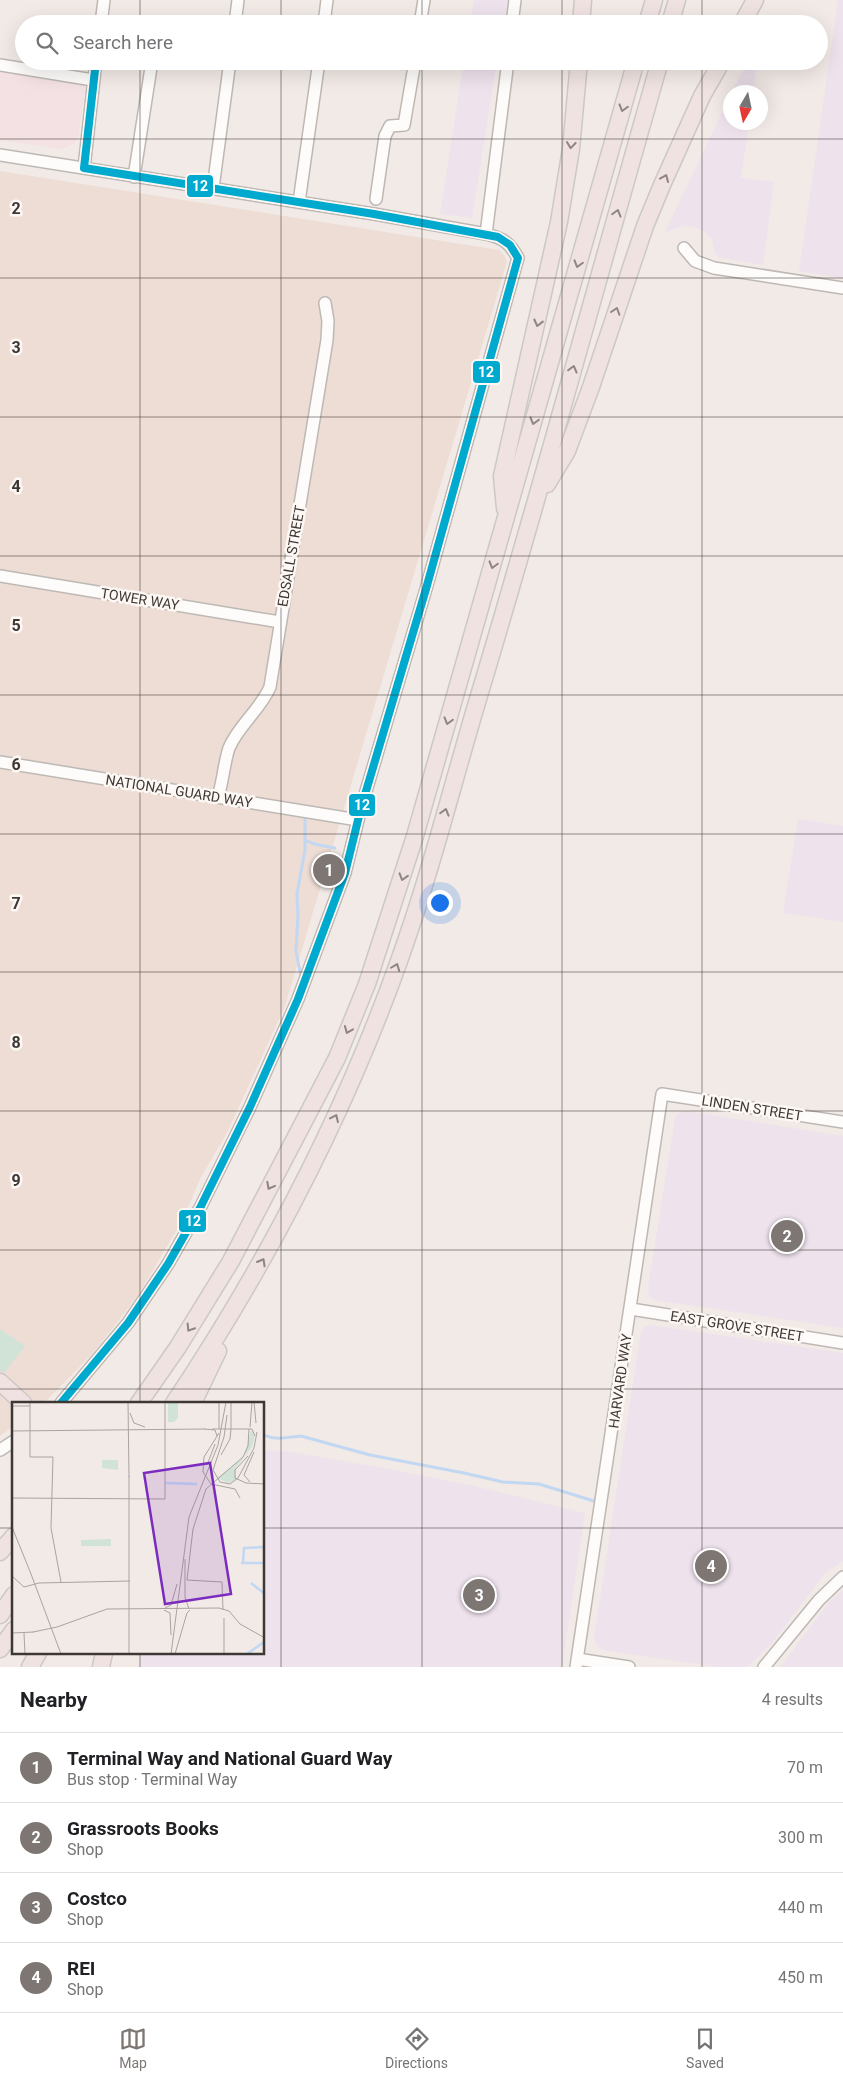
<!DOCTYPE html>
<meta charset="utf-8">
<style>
body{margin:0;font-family:Roboto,sans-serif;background:#f6f6f6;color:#202124}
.compass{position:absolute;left:723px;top:85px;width:45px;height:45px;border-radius:50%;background:#fff;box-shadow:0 5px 20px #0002;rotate:189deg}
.you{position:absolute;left:439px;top:902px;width:18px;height:18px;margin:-12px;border:4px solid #fff;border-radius:50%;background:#1a73e8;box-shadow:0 0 0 8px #1a73e833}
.badge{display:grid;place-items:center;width:32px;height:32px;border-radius:50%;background:#7d7673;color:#fff;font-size:16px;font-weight:700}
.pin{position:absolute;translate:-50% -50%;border:2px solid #fff;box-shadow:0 1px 5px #0006}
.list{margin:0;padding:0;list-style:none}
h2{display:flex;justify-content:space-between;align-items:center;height:65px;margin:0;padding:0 20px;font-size:21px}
h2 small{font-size:16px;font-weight:400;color:#757577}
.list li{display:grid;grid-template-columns:32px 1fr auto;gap:15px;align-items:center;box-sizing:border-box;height:70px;padding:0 20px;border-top:1px solid #e0e0e0}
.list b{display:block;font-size:19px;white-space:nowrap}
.list p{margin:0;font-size:16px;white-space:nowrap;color:#757577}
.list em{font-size:16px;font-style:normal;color:#757577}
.icon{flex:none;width:28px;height:28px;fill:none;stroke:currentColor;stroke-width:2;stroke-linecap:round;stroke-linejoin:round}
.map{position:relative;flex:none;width:843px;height:1667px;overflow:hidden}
.search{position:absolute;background:#fff;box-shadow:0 5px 20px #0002;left:15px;right:15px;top:15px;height:55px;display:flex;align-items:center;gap:12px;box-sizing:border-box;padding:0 18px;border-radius:28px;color:#757577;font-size:19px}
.sheet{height:345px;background:#fff}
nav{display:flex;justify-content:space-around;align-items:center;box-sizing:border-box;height:70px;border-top:1px solid #e0e0e0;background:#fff;font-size:14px;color:#757577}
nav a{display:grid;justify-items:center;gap:2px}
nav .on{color:#7d7673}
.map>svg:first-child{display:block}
.commercial{fill:#eee2ec}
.industrial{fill:#f3e1e3}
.built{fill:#edddd5}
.green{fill:#d0e3d6}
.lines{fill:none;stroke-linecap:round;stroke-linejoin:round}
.stream{stroke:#c1d7f2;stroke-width:3}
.minor-casing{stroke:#beb8b4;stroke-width:14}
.highway-casing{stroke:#ccc8c6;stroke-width:19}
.minor{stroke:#fdfcfb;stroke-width:11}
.highway{stroke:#efe2e1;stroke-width:16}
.bus-1-casing{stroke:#fef8f5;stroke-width:11}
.bus-1{stroke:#00a9ce;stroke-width:8}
.oneway{stroke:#8e8482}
.grid{fill:none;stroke:#3e3835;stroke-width:1;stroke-opacity:0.55}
.labels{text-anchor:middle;stroke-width:5;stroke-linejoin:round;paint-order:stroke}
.street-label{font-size:14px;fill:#3e3835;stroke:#fef8f5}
.inset-river{fill:none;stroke:#c1d7f2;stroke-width:2.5}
.inset-road{fill:none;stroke:#aaa39f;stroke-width:1}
.view{fill:#7b2cbf;fill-opacity:0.15;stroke:#7b2cbf;stroke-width:2.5}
.inset-edge{fill:none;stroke:#3e3835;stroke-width:2.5}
.grid-label{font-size:16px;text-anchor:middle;font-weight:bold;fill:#3e3835;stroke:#fef8f5;stroke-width:5;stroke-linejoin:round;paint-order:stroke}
.line-badge{stroke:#fef8f5;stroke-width:2}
.badge-label{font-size:14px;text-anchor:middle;font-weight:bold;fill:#fff}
</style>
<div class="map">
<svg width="843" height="1667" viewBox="0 0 843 1667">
<rect width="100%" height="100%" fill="#f2eae6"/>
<path class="commercial" d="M474,0h34l-4,24h-34z
M838,0h5v278l-44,-7z
M464,61h33l-25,157 -32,-4z
M748,61h9l-4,31h-21z
M730,96v26l19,1 -8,55 33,4 -11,83 -45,-8 -3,-4 -3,-14 -7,-7 -10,-5 -12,-1 -18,6z
M798,819l45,7v96l-60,-9z
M686,1111l157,25v192l-189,-28 -5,-4 -1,-8 27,-170 4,-5z
M651,1325l192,28v208l-18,12 -54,71 -24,23h-29l-116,-17 -5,-5 -3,-7 47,-307 4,-5z
M268,1450l24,2 97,17 85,17 111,27 -23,154h-423l3,-14h122v-202z
M843,1590v77h-63l51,-67z"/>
<path class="industrial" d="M0,71l86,13 -8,54 -5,6 -11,5 -62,-9z"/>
<path class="built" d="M0,171l499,79 5,5 3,7 -222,744 -58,127 -26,44 -19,44 -43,73 -45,58 -45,46 -6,5h-29v23l-14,10z"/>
<path class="green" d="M0,1329l25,17 -21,27 -4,-2z"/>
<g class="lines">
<path class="stream" d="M305,840l9,4 21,4
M301,977l-5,-26 2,-36 -1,-21 8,-44v-32
M264,1435c13,6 23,2 37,1l69,19 94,18 39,9 36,2 58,18"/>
<g class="minor-casing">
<path id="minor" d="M101,24l3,-24
M235,24l3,-24
M324,24l3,-24
M420,24l4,-24
M512,24l3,-24
M0,65l93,15
M0,155l374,59 112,20c17,4 24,9 32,24l-92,331 -65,219 -16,65 -47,126 -48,108 -50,101 -32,56 -40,59 -67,80
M84,168l12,-107
M134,177l18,-116
M213,188l17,-127
M376,199l9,-63 5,-10 14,-1 11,-64
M299,202l20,-141
M486,234l22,-173
M684,248l11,13 19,7 129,20
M0,576l280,46
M0,762l358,58
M218,797c5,-16 6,-34 11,-49 9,-22 31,-38 41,-61l57,-347 1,-19 -3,-18
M631,1309l212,34
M0,1450l14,-9
M577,1659l52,8
M576,1667l86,-573 181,28
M764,1667l55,-67 24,-23"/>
</g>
<g class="highway-casing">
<path id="highway" d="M581,24l2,-24
M647,24l7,-24
M670,24l7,-24
M742,24l13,-24
M547,484l20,-33 24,-64 54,-161 17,-41 40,-89 20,-35
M505,508l-3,-32 57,-254 12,-73 8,-88
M0,1382l23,21
M139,1403l39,-56 53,-86 106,-203 30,-74 48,-148 221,-775
M174,1403c92,-138 169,-285 225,-442 31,-86 53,-175 79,-262 64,-212 121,-425 182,-638
M193,1403l25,-52
M0,1552l14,-16
M0,1615l14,-20
M0,1649l14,-19
M30,1667l8,-14
M101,1667l3,-14"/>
</g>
<use href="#minor" class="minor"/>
<use href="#highway" class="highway"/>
<g class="bus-1-casing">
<path id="bus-1" d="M61,1403l67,-80 40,-59 32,-56 50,-101 48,-108 47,-126 16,-65 65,-219 92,-331 -8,-13 -12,-8 -124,-23 -290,-46 12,-107"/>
</g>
<use href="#bus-1" class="bus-1"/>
</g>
<defs><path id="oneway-chevron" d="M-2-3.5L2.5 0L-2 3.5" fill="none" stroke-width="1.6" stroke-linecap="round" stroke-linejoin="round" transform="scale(1.25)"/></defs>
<g class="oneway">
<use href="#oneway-chevron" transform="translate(623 108) rotate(106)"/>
<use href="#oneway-chevron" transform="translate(571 145) rotate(96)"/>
<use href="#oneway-chevron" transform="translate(665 178) rotate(-67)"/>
<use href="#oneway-chevron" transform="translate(617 213) rotate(-74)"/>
<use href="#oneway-chevron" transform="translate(578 264) rotate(106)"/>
<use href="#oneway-chevron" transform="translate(616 311) rotate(-72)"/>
<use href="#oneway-chevron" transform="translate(538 323) rotate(104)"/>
<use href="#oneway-chevron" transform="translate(573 369) rotate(-75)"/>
<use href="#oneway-chevron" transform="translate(534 421) rotate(106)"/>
<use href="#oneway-chevron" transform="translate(493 565) rotate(106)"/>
<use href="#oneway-chevron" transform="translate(448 721) rotate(106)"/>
<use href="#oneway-chevron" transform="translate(445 812) rotate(-74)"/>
<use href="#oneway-chevron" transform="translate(403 877) rotate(107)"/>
<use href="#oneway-chevron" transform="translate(396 967) rotate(-69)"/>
<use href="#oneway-chevron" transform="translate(348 1030) rotate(112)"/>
<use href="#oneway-chevron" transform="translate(335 1118) rotate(-65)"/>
<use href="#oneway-chevron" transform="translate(270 1186) rotate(118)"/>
<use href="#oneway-chevron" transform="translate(262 1262) rotate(-60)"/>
<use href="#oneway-chevron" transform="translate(190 1328) rotate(122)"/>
</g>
<path class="grid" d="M140,0v24M281,0v24M422,0v24M562,0v24M702,0v24M140,61v1342M281,61v1606M422,61v1606M562,61v1606M702,61v1606M0,139h843M0,278h843M0,417h843M0,556h843M0,695h843M0,834h843M0,972h843M0,1111h843M0,1250h843M0,1389h843M0,1528h14M264,1528h579M140,1653v14"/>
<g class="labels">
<g class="street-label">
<text transform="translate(291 556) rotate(-80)" y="5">EDSALL STREET</text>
<text transform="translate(140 599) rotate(9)" y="5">TOWER WAY</text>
<text transform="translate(179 791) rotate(9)" y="5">NATIONAL GUARD WAY</text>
<text transform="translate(752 1108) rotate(9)" y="5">LINDEN STREET</text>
<text transform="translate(737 1326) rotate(9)" y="5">EAST GROVE STREET</text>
<text transform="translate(620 1381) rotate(-82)" y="5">HARVARD WAY</text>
</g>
</g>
<g transform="translate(12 1402)">
<rect width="252" height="252" fill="#f2eae6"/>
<path d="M156,0h10v16l-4,4h-6zM239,28l4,5 -3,12 -17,22 1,11 -8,3 -11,-5 28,-22zM90,58h16v10l-16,-2zM99,137v7h-30v-6z" fill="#d0e3d6"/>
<path class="inset-river" d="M154,81l31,1M229,161h24M231,161l1,-15 21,-1M239,181l14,11M235,252l17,-12"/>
<path class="inset-road" d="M18,0v55h23l-2,71 10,54M116,0l1,75M242,0l2,21M0,4h18M118,11l4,10 11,4M215,13l-3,22 -11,33 7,12 10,2 8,-6 16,-30 3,-16M238,25l2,-25M192,27l11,1 2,6M200,27h40l3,7M207,27v-27M219,27v-27M0,29l193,-2M207,31l-15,24 -1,15 8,12 24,5 5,9M209,53l9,-16 1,-10M236,54l-13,14v8l11,5 19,1M195,63l8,-21M238,80l-6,-7 10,-23M0,96l153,1v-97M0,125l19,47M173,157v38l4,12M19,172l30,80M0,174l12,11 15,-4 91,-2M153,206l6,-3 6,-21M152,208l6,3 1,22M211,208l-1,-28 -35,-2 6,-51 13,-40 37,-32 5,-11 1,-17M212,216v36M21,230l24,-5 50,-18 112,-1 10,3 11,13 25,14M0,231l22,-1M12,231l1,21M117,252v-178M159,252l18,-137 29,-72 8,-43M163,252l12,-41 3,-3"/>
<path class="view" d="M198,61l21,131 -66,10 -21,-131z"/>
<rect width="252" height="252" class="inset-edge"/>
</g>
<g class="grid-label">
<text x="16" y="214">2</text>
<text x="16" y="353">3</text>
<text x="16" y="492">4</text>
<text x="16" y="631">5</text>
<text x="16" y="770">6</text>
<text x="16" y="909">7</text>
<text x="16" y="1048">8</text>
<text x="16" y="1186">9</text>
</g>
<g class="line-badge">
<rect x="186" y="174" width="28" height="24" rx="5" fill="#00a9ce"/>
<rect x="472" y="360" width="29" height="24" rx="5" fill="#00a9ce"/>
<rect x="348" y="793" width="28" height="24" rx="5" fill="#00a9ce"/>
<rect x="178" y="1209" width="29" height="24" rx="5" fill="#00a9ce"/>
</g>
<g class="badge-label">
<text x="200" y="191">12</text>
<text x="486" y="377">12</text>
<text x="362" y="810">12</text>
<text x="193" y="1226">12</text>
</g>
</svg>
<svg class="compass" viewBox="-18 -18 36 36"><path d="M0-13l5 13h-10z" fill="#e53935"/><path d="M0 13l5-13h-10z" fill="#757577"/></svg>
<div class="you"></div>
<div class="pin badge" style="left:329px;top:870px">1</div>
<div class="pin badge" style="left:787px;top:1236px">2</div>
<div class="pin badge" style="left:479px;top:1595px">3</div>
<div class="pin badge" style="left:711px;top:1566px">4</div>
<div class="search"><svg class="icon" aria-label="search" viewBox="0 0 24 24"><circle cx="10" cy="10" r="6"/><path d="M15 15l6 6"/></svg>Search here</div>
</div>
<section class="sheet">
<h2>Nearby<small>4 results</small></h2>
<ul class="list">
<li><span class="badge">1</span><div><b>Terminal Way and National Guard Way</b><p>Bus stop · Terminal Way</p></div><em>70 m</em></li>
<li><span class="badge">2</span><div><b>Grassroots Books</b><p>Shop</p></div><em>300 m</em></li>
<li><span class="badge">3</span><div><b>Costco</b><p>Shop</p></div><em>440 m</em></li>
<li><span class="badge">4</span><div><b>REI</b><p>Shop</p></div><em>450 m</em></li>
</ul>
</section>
<nav>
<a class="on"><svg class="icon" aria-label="map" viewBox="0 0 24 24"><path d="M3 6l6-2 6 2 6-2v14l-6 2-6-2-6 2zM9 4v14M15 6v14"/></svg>Map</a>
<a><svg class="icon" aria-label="directions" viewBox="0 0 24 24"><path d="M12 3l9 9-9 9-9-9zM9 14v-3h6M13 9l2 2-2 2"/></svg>Directions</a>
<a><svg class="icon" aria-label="saved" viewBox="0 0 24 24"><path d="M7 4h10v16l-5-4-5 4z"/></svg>Saved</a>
</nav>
